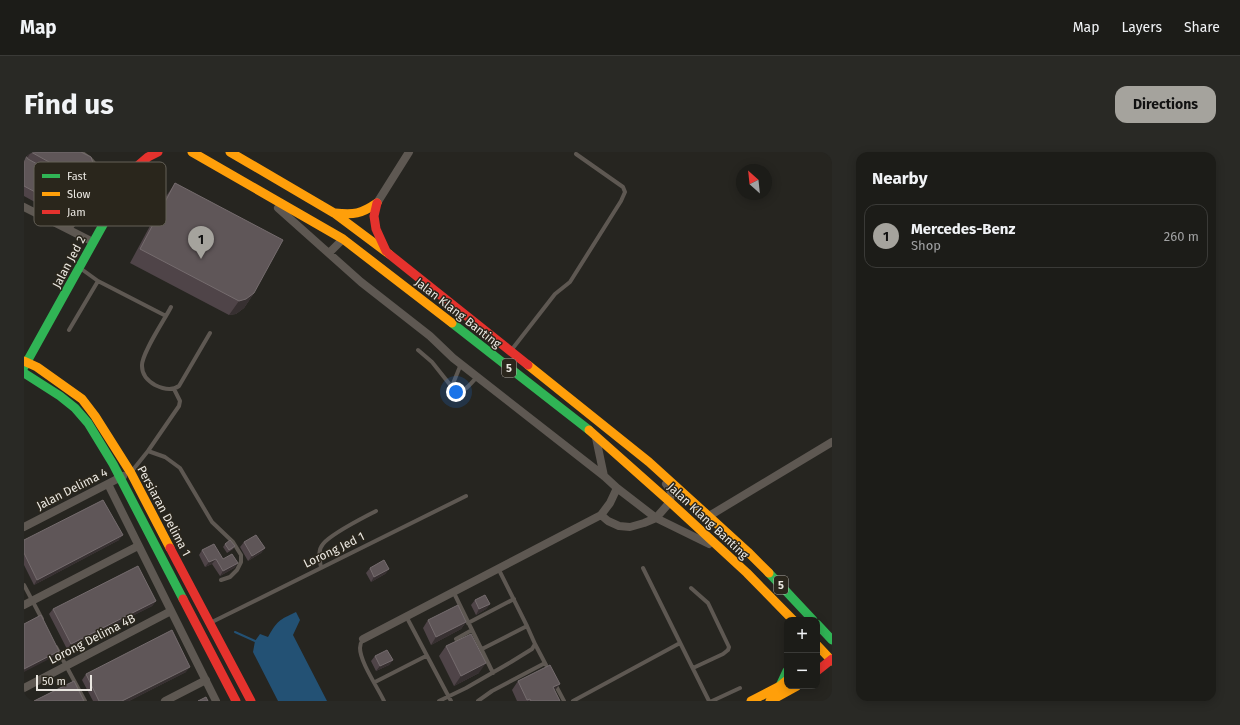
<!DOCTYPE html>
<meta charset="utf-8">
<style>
body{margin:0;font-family:"Fira Sans",sans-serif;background:#292925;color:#f1f3f6}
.controls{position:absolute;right:12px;bottom:12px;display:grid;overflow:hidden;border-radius:8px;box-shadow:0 2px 10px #0003}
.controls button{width:36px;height:36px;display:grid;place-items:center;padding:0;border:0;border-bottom:1px solid #3a3a37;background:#1c1c18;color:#f1f3f6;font:20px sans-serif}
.compass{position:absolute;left:712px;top:12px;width:36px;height:36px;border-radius:50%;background:#1c1c18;box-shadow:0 2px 10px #0003;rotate:333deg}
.scale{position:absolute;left:12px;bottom:10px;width:56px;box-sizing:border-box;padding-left:4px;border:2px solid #eae7e1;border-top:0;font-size:11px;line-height:14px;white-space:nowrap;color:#eae7e1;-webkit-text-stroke:3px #2a261c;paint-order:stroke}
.you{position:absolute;left:432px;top:240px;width:14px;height:14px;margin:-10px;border:3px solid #fff;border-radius:50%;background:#1a73e8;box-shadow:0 0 0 6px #1a73e833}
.badge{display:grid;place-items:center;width:26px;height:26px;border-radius:50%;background:#a5a39d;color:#111;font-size:13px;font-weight:700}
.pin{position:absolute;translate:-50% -33px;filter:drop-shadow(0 1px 2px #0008)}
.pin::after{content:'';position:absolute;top:21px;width:14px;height:12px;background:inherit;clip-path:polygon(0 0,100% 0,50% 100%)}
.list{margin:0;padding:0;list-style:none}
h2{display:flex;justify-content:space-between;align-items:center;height:52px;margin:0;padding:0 16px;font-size:17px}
h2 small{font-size:13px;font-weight:400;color:#a0a1a2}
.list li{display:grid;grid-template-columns:26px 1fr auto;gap:12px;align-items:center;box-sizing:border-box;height:64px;margin:0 8px 8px;padding:0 8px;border:1px solid #3a3a37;border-radius:12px}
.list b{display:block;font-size:15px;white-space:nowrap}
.list p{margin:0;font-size:13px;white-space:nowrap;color:#a0a1a2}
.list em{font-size:13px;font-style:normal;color:#a0a1a2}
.map{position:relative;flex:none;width:808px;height:549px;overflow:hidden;border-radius:12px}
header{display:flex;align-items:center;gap:24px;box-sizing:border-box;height:56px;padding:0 20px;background:#1c1c18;border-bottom:1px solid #3a3a37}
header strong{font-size:19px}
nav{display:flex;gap:22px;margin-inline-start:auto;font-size:14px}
.intro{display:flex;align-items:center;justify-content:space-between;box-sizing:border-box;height:96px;padding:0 24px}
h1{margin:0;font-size:28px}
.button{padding:10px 18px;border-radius:12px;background:#a5a39d;color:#111;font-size:14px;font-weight:700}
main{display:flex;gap:24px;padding:0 24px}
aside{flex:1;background:#1c1c18;border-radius:12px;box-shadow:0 2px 10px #0003}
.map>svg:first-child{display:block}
.water{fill:#235174}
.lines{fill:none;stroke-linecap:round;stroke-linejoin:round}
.stream{stroke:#235174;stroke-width:2}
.lane{stroke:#5e5852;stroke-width:4}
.street{stroke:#5e5852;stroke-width:8}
.fast{stroke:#30b455;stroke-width:9}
.slow{stroke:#ff9f0a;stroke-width:9}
.jam{stroke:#e5322d;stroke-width:9}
.wall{fill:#4f4448}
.shaded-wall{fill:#373031}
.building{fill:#5f5658;stroke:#756c6e}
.labels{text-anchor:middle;stroke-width:3;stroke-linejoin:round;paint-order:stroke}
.shield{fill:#2a261c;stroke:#b0ada6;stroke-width:1}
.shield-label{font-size:11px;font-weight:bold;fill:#eae7e1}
.street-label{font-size:12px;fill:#eae7e1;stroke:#2a261c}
.key{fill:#2a261c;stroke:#646057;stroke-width:1}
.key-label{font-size:11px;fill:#eae7e1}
</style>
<header>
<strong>Map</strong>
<nav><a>Map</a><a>Layers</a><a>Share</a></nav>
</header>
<div class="intro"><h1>Find us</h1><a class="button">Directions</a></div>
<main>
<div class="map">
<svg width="808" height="549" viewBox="0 0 808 549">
<rect width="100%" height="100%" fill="#262520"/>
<path class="water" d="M272,460l4,8 -7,15 34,66h-49l-25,-49 2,-11 5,-7 8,3c9,-16 11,-17 28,-25z"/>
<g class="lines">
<path class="stream" d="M211,480l20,9
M807,549h1"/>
<path class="lane" d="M51,39l13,7
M56,116l18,13 68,35
M147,155c-6,12 -30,47 -29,59 0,9 6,15 13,19 8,4 17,6 24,1l31,-53
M45,178l29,-49
M489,196l42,-54 15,-12 51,-81 4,-9 -2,-5 -47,-33
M394,198l14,12 23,29c10,2 15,-7 22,-14
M428,234l9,-22
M124,299l17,6 15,11 32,54 21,20 8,13v7l-4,8 -7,7 -9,3
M108,319l16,-20 31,-45 1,-5 -6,-12
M297,416c-1,-8 -4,-17 2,-24 9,-11 40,-26 53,-33
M619,416l66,133
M0,433l18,34
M667,436l17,15 21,44 -1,3 -5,4 -30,14
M429,439l40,82
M382,464l45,85
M188,470l254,-126
M444,471l46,-24
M339,487c-2,3 -3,6 -3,9 0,14 18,40 24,53
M432,487l16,-9
M511,492l11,21
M32,495l29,54
M458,497l45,-23
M351,530l51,-26
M531,532l9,17
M415,549l27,-13 45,-26 21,-13 3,-5 -8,-18 -29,-58
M454,549l14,-10 53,-28
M549,549l107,-58
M688,549l28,-13"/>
<path class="street" d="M353,51l32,-51
M0,55l69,35
M254,56l83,74 69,54 23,22 151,118 13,12 39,30 53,26
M44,77c9,-14 29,-38 28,-55 0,-11 -11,-17 -19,-22
M305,101l14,-14
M572,286l8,38
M84,332l108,217
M577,363l7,6 11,5 11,1 14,-4 12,-5 14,-16 1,-11 -5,-7
M685,364l123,-74
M0,375l99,-51
M0,453l114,-59
M339,487l238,-124 9,-12 7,-15
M0,536l147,-77
M141,549l41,-21"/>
<path class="fast" d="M428,171l137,107
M0,215l110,-198
M0,221l36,23 15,12 13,15 25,41 70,135
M745,421l44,47
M793,472l15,16
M756,534l7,-15"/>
<path class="slow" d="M168,0l151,87 109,84
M206,0l104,61 55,41
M311,61c19,2 26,1 42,-10
M0,209l13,6 45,32 13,17 36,57 39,75
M504,213l121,97 99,90 21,21
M565,278l81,72 77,71 46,47
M793,493l15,16
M727,549l29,-15 6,-5
M746,549l27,-15"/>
<path class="jam" d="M110,17l14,-12 10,-5
M353,51l-3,13 2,13 10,22
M365,102l139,111
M146,396l81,153
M159,447l53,102
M793,519l15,-12"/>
</g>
<path class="wall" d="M0,0h57l4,30 -4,6 -11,19 -5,7 -5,2 -36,-20z
M151,31l79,110 -10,15 -8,6 -7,1 -99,-52 35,-65z
M0,388h95l-85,45 -10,-20z
M220,390l21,6 -4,5 -13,8 -8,-14z
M201,392l10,2 -2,3 -6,4 -4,-6z
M178,398l21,9 15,4 -4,5 -14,8 -8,-12 -7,3 -6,-12z
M346,416l19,1 -4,5 -14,8 -5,-9z
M451,448l15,4 -4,5 -10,6 -5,-10z
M132,449l-4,5 -85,43 -18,-35 4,-5z
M404,468l38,2 -5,7 -30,16 -8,-17z
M422,494l33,27 -25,13 -15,-30z
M351,504l18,4 -4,5 -13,6 -5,-10z
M162,520l-57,29h-36l-11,-21 4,-6z
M494,529l37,10 5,10h-43l-5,-11z"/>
<path class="shaded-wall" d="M7,0l-5,8v-7z
M46,55l-5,7 -5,2 5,-8z
M230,141l-10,15 -8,6 -7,1 10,-14z
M99,383l-4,5 -85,45 3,-5z
M241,396l-4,5 -13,8 4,-5z
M192,407l-4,5 -7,3 4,-5z
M214,411l-4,5 -14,8 3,-5z
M365,417l-4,5 -14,8 3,-5z
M132,449l-4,5 -85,43 4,-5z
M466,452l-4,5 -10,6 3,-6z
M442,470l-5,7 -30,16 5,-8z
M35,499l-4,5 -31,16v-3z
M369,508l-4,5 -13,6 4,-5z
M462,511l-7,10 -25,13 7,-10z
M166,515l-4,5 -57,29h-7z
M536,532l-7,9v-6z"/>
<path class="building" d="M0,0h57l10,5 3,9 -9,16 -54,-30 -5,1v3l2,3 53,29 -11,19 -5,1 -41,-22z
M151,31l108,57 -29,53 -8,6 -7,2 -99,-52z
M79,348l20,35 -86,45 -13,-27v-13z
M232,383l9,13 -13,8 -8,-14z
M206,388l5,6 -6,4 -4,-6z
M190,392l9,15 9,-5 6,9 -15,8 -7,-12 -7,3 -7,-12z
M360,408l5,9 -15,8 -4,-9z
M114,414l18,35 -85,43 -18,-35z
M461,443l5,9 -11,5 -4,-9z
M434,453l8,17 -30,15 -8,-17z
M17,463l18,36 -35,18v-45z
M148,478l18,37 -68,34h-23l-13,-27z
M447,482l15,29 -25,13 -15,-30z
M363,498l6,10 -13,6 -5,-10z
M526,513l10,19 -7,3 7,14h-29l-1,-2 -3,1 -9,-19z
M50,529l10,20h-50z
M182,545l2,4h-10z"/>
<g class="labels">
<g class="shield">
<rect x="478" y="207" width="14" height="18" rx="3"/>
<rect x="750" y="424" width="14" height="18" rx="3"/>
</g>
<g class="shield-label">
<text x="485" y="220">5</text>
<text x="757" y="437">5</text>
</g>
<g class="street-label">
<text transform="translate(45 110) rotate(-62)" y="4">Jalan Jed 2</text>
<text transform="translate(434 161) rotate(38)" y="4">Jalan Klang Banting</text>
<text transform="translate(48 337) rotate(-27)" y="4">Jalan Delima 4</text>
<text transform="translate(140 359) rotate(62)" y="4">Persiaran Delima 1</text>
<text transform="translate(684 369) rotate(43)" y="4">Jalan Klang Banting</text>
<text transform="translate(310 398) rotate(-26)" y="4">Lorong Jed 1</text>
<text transform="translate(68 487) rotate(-27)" y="4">Lorong Delima 4B</text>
</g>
</g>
<rect x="10" y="10" width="132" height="64" rx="6" class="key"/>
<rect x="18" y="22" width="18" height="4" fill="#30b455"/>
<rect x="18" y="40" width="18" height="4" fill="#ff9f0a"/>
<rect x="18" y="58" width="18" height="4" fill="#e5322d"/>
<g class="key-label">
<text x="43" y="28">Fast</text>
<text x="43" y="46">Slow</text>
<text x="43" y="64">Jam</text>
</g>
</svg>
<div class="controls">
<button>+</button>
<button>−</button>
</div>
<svg class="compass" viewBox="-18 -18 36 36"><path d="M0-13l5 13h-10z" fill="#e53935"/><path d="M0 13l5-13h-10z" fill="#a0a1a2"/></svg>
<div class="scale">50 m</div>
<div class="you"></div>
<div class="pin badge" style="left:177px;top:107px">1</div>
</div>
<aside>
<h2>Nearby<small></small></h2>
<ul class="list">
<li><span class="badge">1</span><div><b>Mercedes-Benz</b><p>Shop</p></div><em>260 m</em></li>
</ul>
</aside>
</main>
